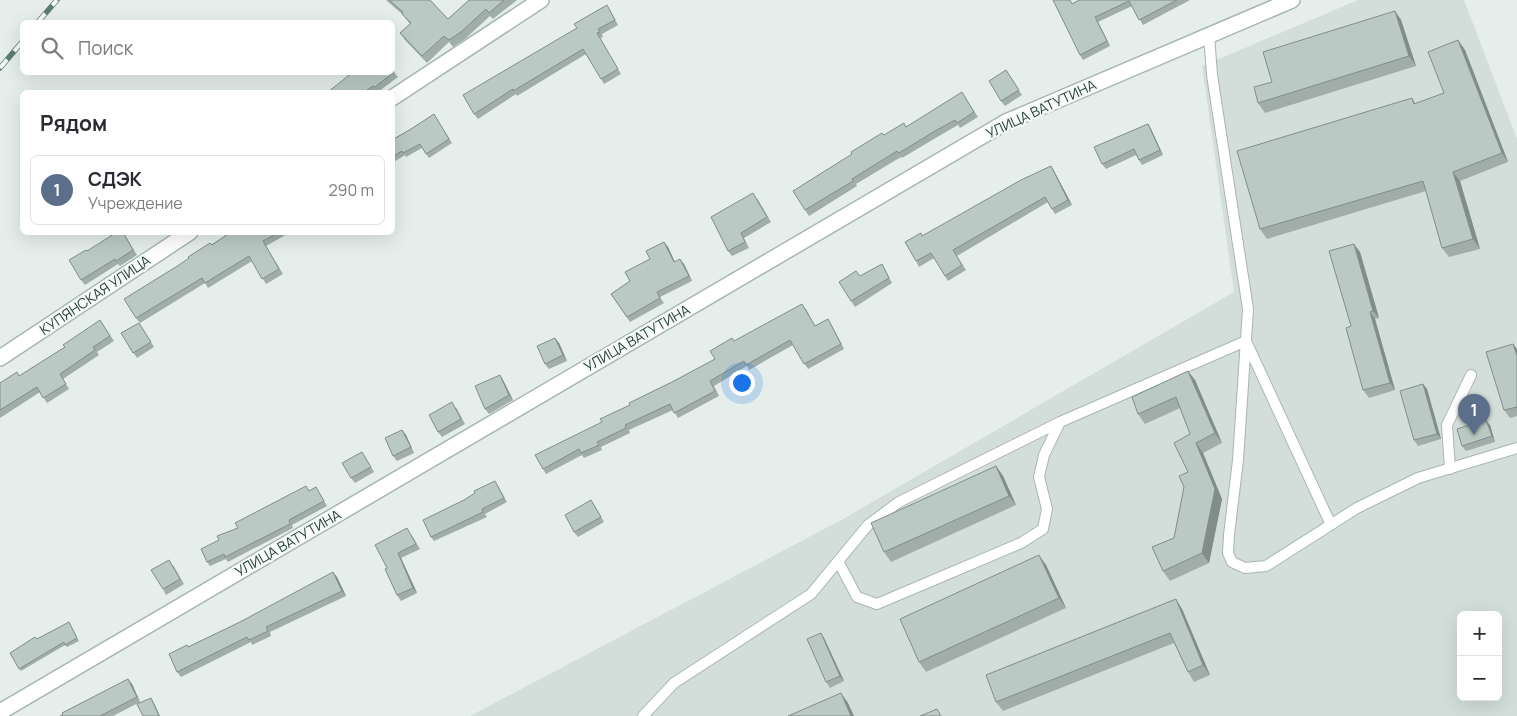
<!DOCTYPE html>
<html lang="ru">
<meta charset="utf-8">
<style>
body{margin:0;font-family:Manrope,sans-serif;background:#f7f7f7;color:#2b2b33}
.controls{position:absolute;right:15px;bottom:15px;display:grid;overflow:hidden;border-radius:8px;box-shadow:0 5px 20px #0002}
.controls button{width:45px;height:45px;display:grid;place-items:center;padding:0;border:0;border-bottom:1px solid #e1e1e2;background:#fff;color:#2b2b33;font:25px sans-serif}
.you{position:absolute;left:741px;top:382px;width:18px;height:18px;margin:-12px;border:4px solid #fff;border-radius:50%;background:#1a73e8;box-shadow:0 0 0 8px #1a73e833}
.badge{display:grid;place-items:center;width:32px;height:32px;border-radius:50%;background:#b45309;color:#fff;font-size:16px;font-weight:700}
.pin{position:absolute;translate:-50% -41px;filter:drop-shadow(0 1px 2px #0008)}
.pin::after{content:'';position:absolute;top:26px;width:18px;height:15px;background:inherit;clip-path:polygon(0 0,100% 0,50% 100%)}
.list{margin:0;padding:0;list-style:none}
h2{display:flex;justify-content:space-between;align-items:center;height:65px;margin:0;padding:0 20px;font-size:21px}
h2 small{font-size:16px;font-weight:400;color:#7c7c81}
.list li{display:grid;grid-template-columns:32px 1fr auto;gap:15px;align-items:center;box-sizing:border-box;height:70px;margin:0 10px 10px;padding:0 10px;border:1px solid #e1e1e2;border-radius:8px}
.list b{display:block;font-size:19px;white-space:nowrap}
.list p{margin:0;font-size:16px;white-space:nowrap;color:#7c7c81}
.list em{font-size:16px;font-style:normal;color:#7c7c81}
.icon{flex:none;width:28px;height:28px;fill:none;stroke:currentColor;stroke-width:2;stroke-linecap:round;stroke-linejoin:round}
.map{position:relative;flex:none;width:1517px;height:716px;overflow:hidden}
.search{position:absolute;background:#fff;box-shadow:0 5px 20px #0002;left:20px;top:20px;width:375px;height:55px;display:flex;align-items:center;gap:12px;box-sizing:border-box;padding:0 18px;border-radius:8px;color:#7c7c81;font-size:19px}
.panel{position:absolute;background:#fff;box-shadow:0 5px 20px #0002;left:20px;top:90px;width:375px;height:145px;border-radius:8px}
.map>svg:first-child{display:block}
.built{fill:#d3deda;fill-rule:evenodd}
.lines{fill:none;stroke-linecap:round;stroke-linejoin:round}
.lane-casing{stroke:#a7b6b2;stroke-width:12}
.street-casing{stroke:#a7b6b2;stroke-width:18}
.lane{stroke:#fff;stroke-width:10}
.street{stroke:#fff;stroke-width:15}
.rail-casing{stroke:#5f7b76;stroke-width:5.5}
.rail{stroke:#f5faf8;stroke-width:4;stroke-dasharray:11;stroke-linecap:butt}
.wall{fill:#a0ada9}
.shaded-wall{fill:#828d89}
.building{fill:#bac9c4;stroke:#828d89}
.labels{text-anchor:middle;stroke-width:4.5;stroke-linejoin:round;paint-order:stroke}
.street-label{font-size:14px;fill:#243f3a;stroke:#f5faf8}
</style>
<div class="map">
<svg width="1517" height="716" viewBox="0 0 1517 716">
<rect width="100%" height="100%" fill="#e5eeea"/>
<path class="built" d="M1358,0h106l53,139v577h-1047l373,-197 391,-227 -32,-226zM1461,615h37v82h-37z"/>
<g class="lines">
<g class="lane-casing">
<path id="lane" d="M1209,35l3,40 36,234 -10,151 -9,75 -1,18 4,9 13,6 21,-2 91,-58 61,-30 99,-30
M1450,469l-3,-44 24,-50
M838,561l19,36 20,7 144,-61 22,-14 4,-20 -8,-32 5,-22 16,-33
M643,716l31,-33 137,-89 57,-69 31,-23 161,-80 186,-81 85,184"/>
</g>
<g class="street-casing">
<path id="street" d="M392,98l149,-98
M0,358l190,-126
M0,712l1006,-590 286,-122"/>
</g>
<use href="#lane" class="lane"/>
<use href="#street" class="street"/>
<g class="rail-casing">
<path id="rail" d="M38,22l19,-22
M0,68l22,-26"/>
</g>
<use href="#rail" class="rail"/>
</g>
<path class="wall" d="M386,0h44l18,19 21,-19h48l-24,19 -3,-3 -25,23 -12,8 -4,-5 -22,21 -22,-23 -5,-7 10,-9 -8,-10z
M1079,0h111l-47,25 -11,-19 -34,16 12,24 -27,14 -3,-5 -7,-52z
M610,10l8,15 -16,9 1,3 -3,1 21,36 -17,10 -18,-30 -69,42 -1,-2 -38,25 -4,-5z
M1395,11l6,9 15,46 -151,47 -7,-10 14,-21z
M1458,40l7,10 43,112 -48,19 20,68 -31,8 -7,-9 -16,-57 -159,48 -7,-10 152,-131 4,6 28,-11z
M392,70l6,7 -20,15 -1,-1 -3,1h-46z
M1006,70l16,25 -17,11 -4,-5z
M965,97l13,20 -18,11 -2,-3 -19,11 -37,22 -1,-1 -45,27 1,2 -48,30 -4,-6 79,-75 23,-9z
M434,114l18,29 -23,15 -7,-10 -16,9 -1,-2 -13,8v-23l19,-11z
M1148,124l3,5 12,26 -21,10 -6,-10 -30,14 -4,-5z
M1051,166l3,5 18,34 -17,9 -7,-12 -91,54 9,14 -18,11 -14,-23 -15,9 -3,-6 6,-25z
M757,198l14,24 -27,16 5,10 -17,8 -4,-5z
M123,232l14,23 -17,11 -2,-2 -33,21 -4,-5 6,-29z
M231,232h60l-25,14 17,28 -17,10 -14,-23 -44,27 -3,-5 -65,40 -4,-5 43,-53z
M664,242l4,5 7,15 9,2 8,17 -32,16 4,6 -34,19 -19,-28 19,-13 20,-22z
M1360,252l19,66 -4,1 20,71 -26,8 -6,-8 -12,-64z
M882,264l10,19 -37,24 -4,-6 9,-25z
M806,309l9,17 13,-7 16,30 -36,20 -15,-24 -44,25 -2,-4 -33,20 5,10 -41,22 -5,-8 -44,20 1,3 -29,14 1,3 -18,8 -2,-3 -36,19 -3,-5 59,-47 28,-17 85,-46 19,-18z
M100,320l14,21 -17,11 2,3 -36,24 6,10 -22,14 -7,-11 -40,26v-35l19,-7 46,-29z
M139,323l15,24 -17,11 -16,-25z
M559,343l8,18 -18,8 -4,-5z
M1513,344l4,5v67l-7,2 -6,-8z
M500,375l3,5 10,20 -24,14 -4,-5z
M1195,380l27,63 -19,10 19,46 -13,64 -39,18 -7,-10 11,-33 14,-66 2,-38 -10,-26 -35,16 -7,-10z
M1423,384l4,5 14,50 -23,7 -4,-6z
M456,407l9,17 -23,13 -4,-5z
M1490,425l5,17 -29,9 -4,-5z
M402,430l4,5 8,18 -17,8 -4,-5z
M362,452l12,20 -19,11 -4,-5z
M996,466l7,10 13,29 -125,57 -7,-10z
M498,486l9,16 -22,12 2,3 -53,24 -3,-4z
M316,487l11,19 -35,19 1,3 -65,34 -2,-3 -16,7 -3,-4 31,-34z
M591,500l13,22 -26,15 -4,-5z
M411,534l9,15 -19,9 16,35 -16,8 -4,-6 -10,-27z
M173,565l11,19 -18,11 -3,-6z
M1046,565l20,43 -140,64 -7,-10z
M337,577l9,19 -76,36 1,4 -19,9 -1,-3 -70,35 -4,-5 11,-25z
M1182,609l28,66 -16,7 -6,-10 -14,-29 -171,68 -7,-9z
M69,622l10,19 -12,6 -2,-2 -44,26 -11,-18z
M821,633l3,5 20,43 -14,7 -4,-6z
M128,679l4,5 8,18 -27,14h-53z"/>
<path class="shaded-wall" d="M1395,11l6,9 15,46 -7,-10z
M1095,17l3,5 12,24 -3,-5z
M1458,40l7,10 43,112 -6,-9z
M1148,124l3,5 12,26 -3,-5z
M1051,166l3,5 18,34 -4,-5z
M1453,172l7,9 20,68 -7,-10z
M664,242l4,5 9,20 -3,-5z
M1354,244l6,8 19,66 -6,-7z
M680,259l4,5 8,17 -3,-5z
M1370,312l5,7 20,71 -5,-7z
M828,319l3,5 13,25 -3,-5z
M555,338l4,5 8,18 -4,-6z
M1513,344l4,5v7z
M1188,371l7,9 27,63 -7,-10z
M500,375l3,5 10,20 -4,-5z
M1423,384l4,5 14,50 -4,-5z
M1486,420l4,5 5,17 -3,-6z
M402,430l4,5 8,18 -3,-6z
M1196,443l7,10 19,46 -13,64 -7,-10z
M996,466l7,10 13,29 -7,-9z
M398,553l3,5 16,35 -4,-5z
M1039,555l7,10 20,43 -7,-10z
M333,572l4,5 9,19 -4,-5z
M1176,599l6,10 28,66 -7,-10z
M821,633l3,5 20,43 -4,-5z
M128,679l4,5 8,18 -3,-5z
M841,693l7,10 6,13h-3z
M151,698l3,5 6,13h-1z"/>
<path class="building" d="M389,0h41l18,19 21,-19h35l-15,13 -3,-4 -25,23 -12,8 -5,-4 -22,20 -22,-23 11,-10 -9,-9 1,-2z
M1053,0h17l2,4 7,-4h98l-38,20 -10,-19 -34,16 12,24 -27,14z
M607,5l8,15 -17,9 2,3 -3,1 21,36 -17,10 -18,-30 -70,42v-2l-39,25 -11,-19 114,-67 -3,-4z
M1395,11l14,45 -151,47 -4,-16 18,-5 -9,-30z
M1458,40l44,113 -49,19 20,67 -31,9 -19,-67 -163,48 -23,-78 175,-53 2,6 30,-11 -16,-41z
M392,70l2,2 -19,15 -2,-1 -9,6h-36l25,-20h39z
M1006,70l13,20 -18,11 -12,-20z
M962,92l12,20 -17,11 -2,-3 -20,11 -36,22 -2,-2 -45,28 1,2 -48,29 -12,-19 59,-37 -1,-2 31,-19 2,2 20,-12 2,4z
M434,114l15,25 -23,15 -6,-10 -17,9 -1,-2 -10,6v-17l19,-11z
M1148,124l12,26 -21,10 -5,-11 -32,15 -8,-17z
M1051,166l17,34 -16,9 -7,-12 -92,53 9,15 -17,11 -14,-23 -15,8 -11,-19 16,-9 1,3 99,-56z
M753,193l14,24 -26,16 4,9 -17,9 -17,-34z
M117,232h6l10,18 -17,11 -1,-2 -34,21 -12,-20 17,-10 1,1z
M231,232h48l-16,9 16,28 -17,10 -13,-23 -44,27 -3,-5 -66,40 -12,-19 55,-34 10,-7 -1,-1 22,-14 2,2z
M664,242l10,20 6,-3 9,17 -32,16 3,6 -33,19 -16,-23 19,-13 -5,-9 25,-13 -4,-8z
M1354,244l19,67 -3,1 20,71 -27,7 -17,-62 5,-2 -22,-75z
M882,264l7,14 -38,23 -12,-19 17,-11 4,5z
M802,304l13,22 13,-7 13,25 -37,20 -14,-24 -44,25 -2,-4 -34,20 5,10 -41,22 -4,-9 -45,21 1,3 -29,14 2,3 -18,8 -2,-4 -36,20 -8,-14 67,-33 -2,-3 30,-14 -1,-2 43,-21 43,-23 -5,-8 22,-13 2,3z
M100,320l10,16 -17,11 2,3 -35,24 6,10 -23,14 -6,-11 -37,23v-27l17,-11 2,4 46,-29 -2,-2z
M139,323l12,19 -18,11 -12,-20z
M555,338l8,17 -18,9 -8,-18z
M1513,344l4,12v51l-13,3 -18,-58z
M1188,371l27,62 -19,10 19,46 -13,64 -39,18 -11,-24 22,-9 10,-51 -5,-11 9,-4 -14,-29 16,-9 -14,-37 -38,17 -6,-17z
M500,375l9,20 -24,14 -10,-23z
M1423,384l14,50 -23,6 -14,-49z
M452,402l9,17 -23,13 -9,-17z
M1486,420l6,16 -30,10 -5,-17z
M402,430l9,17 -18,9 -8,-18z
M362,452l9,15 -20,11 -9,-15z
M996,466l13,30 -125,56 -13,-29z
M495,481l9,17 -22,11 1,3 -52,25 -8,-17 41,-20 11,-7 -1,-2z
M306,486l3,5 7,-4 8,14 -35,19 1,4 -65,33 -1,-3 -17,8 -6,-13 18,-9 -2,-4 21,-8 -3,-5z
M591,500l10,17 -27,15 -9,-17z
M407,528l9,16 -18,9 15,35 -16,7 -12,-26 2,-1 -12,-23z
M1039,555l20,43 -140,64 -19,-43z
M169,560l11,19 -17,10 -12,-19z
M333,572l9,19 -76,36 2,4 -19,9 -2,-3 -70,35 -8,-18 18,-9 1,2 52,-25z
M1176,599l27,66 -15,7 -18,-39 -174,69 -10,-27z
M69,622l8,16 -12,7 -1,-3 -45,27 -9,-16 25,-16 2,2z
M821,633l19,43 -14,6 -19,-43z
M128,679l9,18 -37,19h-40l3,-1 -1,-2z
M841,693l10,23h-63z
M151,698l8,18h-16l-6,-12z
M937,709l4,7h-21z"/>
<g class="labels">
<g class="street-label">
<text transform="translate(1041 109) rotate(-25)" y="5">УЛИЦА ВАТУТИНА</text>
<text transform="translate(95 295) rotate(-34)" y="5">КУПЯНСКАЯ УЛИЦА</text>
<text transform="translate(637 338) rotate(-30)" y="5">УЛИЦА ВАТУТИНА</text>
<text transform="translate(288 543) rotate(-30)" y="5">УЛИЦА ВАТУТИНА</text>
</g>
</g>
</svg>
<div class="controls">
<button>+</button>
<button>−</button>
</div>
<div class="you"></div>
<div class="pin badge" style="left:1474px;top:435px;background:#5c6f8a">1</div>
<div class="search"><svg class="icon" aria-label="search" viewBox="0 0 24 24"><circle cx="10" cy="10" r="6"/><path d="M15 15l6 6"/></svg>Поиск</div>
<section class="panel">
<h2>Рядом<small></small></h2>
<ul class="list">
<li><span class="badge" style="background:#5c6f8a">1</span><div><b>СДЭК</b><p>Учреждение</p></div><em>290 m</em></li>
</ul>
</section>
</div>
